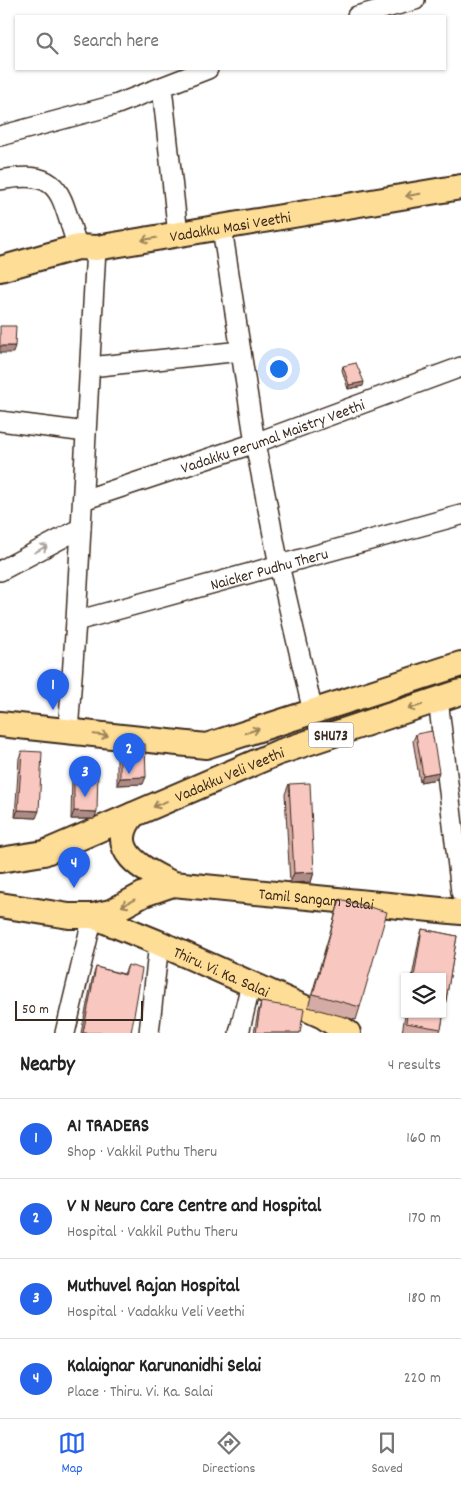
<!DOCTYPE html>
<meta charset="utf-8">
<style>
body{margin:0;font-family:Dekko,sans-serif;background:#f6f6f6;color:#222}
.controls{position:absolute;right:15px;bottom:15px;display:grid;overflow:hidden;border-radius:0px;box-shadow:0 1px 4px #0004}
.controls button{width:45px;height:45px;display:grid;place-items:center;padding:0;border:0;border-bottom:1px solid #e0e0e0;background:#fff;color:#222;font:25px sans-serif}
.scale{position:absolute;left:15px;bottom:12px;width:128px;box-sizing:border-box;padding-left:5px;border:2px solid #3b2a1e;border-top:0;font-size:14px;line-height:18px;white-space:nowrap;color:#3b2a1e;-webkit-text-stroke:4px #fff;paint-order:stroke}
.you{position:absolute;left:278px;top:368px;width:18px;height:18px;margin:-12px;border:4px solid #fff;border-radius:50%;background:#1a73e8;box-shadow:0 0 0 8px #1a73e833}
.badge{display:grid;place-items:center;width:32px;height:32px;border-radius:50%;background:#2563eb;color:#fff;font-size:16px;font-weight:700}
.pin{position:absolute;translate:-50% -41px;filter:drop-shadow(0 1px 2px #0008)}
.pin::after{content:'';position:absolute;top:26px;width:18px;height:15px;background:inherit;clip-path:polygon(0 0,100% 0,50% 100%)}
.list{margin:0;padding:0;list-style:none}
h2{display:flex;justify-content:space-between;align-items:center;height:65px;margin:0;padding:0 20px;font-size:21px}
h2 small{font-size:16px;font-weight:400;color:#767676}
.list li{display:grid;grid-template-columns:32px 1fr auto;gap:15px;align-items:center;box-sizing:border-box;height:80px;padding:0 20px;border-top:1px solid #e0e0e0}
.list b{display:block;font-size:19px;white-space:nowrap}
.list p{margin:0;font-size:16px;white-space:nowrap;color:#767676}
.list em{font-size:16px;font-style:normal;color:#767676}
.icon{flex:none;width:28px;height:28px;fill:none;stroke:currentColor;stroke-width:2;stroke-linecap:round;stroke-linejoin:round}
.map{position:relative;flex:none;width:461px;height:1033px;overflow:hidden}
.search{position:absolute;background:#fff;box-shadow:0 1px 4px #0004;left:15px;right:15px;top:15px;height:55px;display:flex;align-items:center;gap:12px;box-sizing:border-box;padding:0 18px;border-radius:0px;color:#767676;font-size:19px}
.sheet{height:385px;background:#fff}
nav{display:flex;justify-content:space-around;align-items:center;box-sizing:border-box;height:70px;border-top:1px solid #e0e0e0;background:#fff;font-size:14px;color:#767676}
nav a{display:grid;justify-items:center;gap:2px}
nav .on{color:#2563eb}
.map>svg:first-child{display:block}
.lines{fill:none;stroke-linecap:round;stroke-linejoin:round}
.minor-casing{stroke:#3b2a1e;stroke-width:22}
.major-casing{stroke:#3b2a1e;stroke-width:28}
.minor{stroke:#fff;stroke-width:19}
.major{stroke:#fedd96;stroke-width:24}
.wall{fill:#d4aba5;stroke:#3b2a1e}
.shaded-wall{fill:#ad8b86;stroke:#3b2a1e}
.building{fill:#f7c7c0;stroke:#3b2a1e}
.oneway{stroke:#9c845a}
.oneway2{stroke:#a79f9a}
.labels{text-anchor:middle;stroke-width:4.5;stroke-linejoin:round;paint-order:stroke}
.shield{fill:#fff;stroke:#766a62;stroke-width:1}
.shield-label{font-size:15px;font-weight:bold;fill:#3b2a1e}
.street-label{font-size:16px;fill:#3b2a1e;stroke:#fff}
</style>
<div class="map">
<svg width="461" height="1033" viewBox="0 0 461 1033">
<rect width="100%" height="100%" fill="#fff"/>
<filter id="ink" filterUnits="userSpaceOnUse"><feTurbulence type="fractalNoise" baseFrequency=".02" numOctaves="2"/><feDisplacementMap in="SourceGraphic" scale="10" xChannelSelector="R" yChannelSelector="G"/><feConvolveMatrix kernelMatrix="1 2 1 2 8 2 1 2 1" color-interpolation-filters="sRGB"/></filter>
<g filter="url(#ink)">
<g class="lines">
<g class="minor-casing">
<g id="minor">
<path d="M357,16l58,-16"/>
<path d="M162,87l16,148"/>
<path d="M0,136l115,-31 93,-36"/>
<path d="M0,180c65,-12 59,16 78,67"/>
<path d="M222,228l33,215 24,122 34,147"/>
<path d="M90,367l151,-16"/>
<path d="M0,421l86,11"/>
<path id="s1" d="M83,500l172,-57 206,-76"/>
<path d="M0,571l81,-43"/>
<path id="s2" d="M76,621l385,-106"/>
<path d="M438,699l23,193"/>
<path d="M68,732l8,-111 20,-373"/>
<path d="M65,1033l28,-117"/>
<path d="M149,1033l10,-90"/>
<path d="M239,1033l12,-49"/>
</g>
</g>
<g class="major-casing">
<g id="major">
<path id="s3" d="M0,269l78,-22 18,1 365,-61"/>
<path d="M0,724l206,22 255,-82"/>
<path id="s4" d="M133,815c-29,36 11,55 40,69l288,28"/>
<path id="s5" d="M0,860l44,-7 233,-100 184,-61"/>
<path d="M0,905l69,11h24l18,-4 33,-18 29,-10"/>
<path id="s6" d="M93,916l66,27 164,73 25,17"/>
</g>
</g>
<use href="#minor" class="minor"/>
<use href="#major" class="major"/>
</g>
<path class="wall" d="M343,366l20,20 -15,3 -6,-19z
M416,734l21,45 -17,3 -7,-41z
M120,745l23,39 -26,1v-33z
M22,751l14,67 -21,-1 4,-59z
M74,768l20,51h-23l1,-44z
M289,784l25,88 -3,10 -21,1 -5,-89z
M340,899l20,108 -4,13 -48,-13 28,-95z
M422,929l35,7 -16,93 -2,4h-37l3,-19h37v-37h-30l7,-37z
M128,965l3,68h-50l11,-53 4,-13 28,7z
M261,1002l39,31h-46l4,-21z"/>
<path class="shaded-wall" d="M0,346h15l-2,7h-13z
M364,382l-1,4 -15,3 1,-4z
M439,772l-2,7 -17,3 3,-7z
M146,777l-3,7 -26,1 3,-7z
M18,810l21,1 -3,7 -21,-1z
M74,811l23,1 -3,7h-23z
M314,872l-3,10 -21,1 4,-10z"/>
<path class="building" d="M0,326h16l-1,20h-15z
M356,363l8,19 -15,3 -6,-19z
M432,731l7,41 -16,3 -7,-41z
M145,744l1,33 -26,1v-33z
M22,751l20,1 -3,59 -21,-1z
M74,768h24l-1,44 -23,-1z
M310,783l4,89 -20,1 -5,-89z
M340,899l47,13 -27,95 -47,-13z
M422,929l35,7 -16,93 -35,-6 1,-9h35v-37h-28z
M128,965l14,4 -11,64h-48l13,-66 29,8z
M261,1002l43,7 -4,24h-44z"/>
<defs><path id="oneway-shaft" d="M-6 0H5M1.5-3L5.5 0L1.5 3" fill="none" stroke-width="1.6" stroke-linecap="round" stroke-linejoin="round" transform="scale(1.25)"/></defs>
<g class="oneway">
<use href="#oneway-shaft" transform="translate(413 195) rotate(170)"/>
<use href="#oneway-shaft" transform="translate(149 239) rotate(171)"/>
<use href="#oneway-shaft" transform="translate(415 707) rotate(162)"/>
<use href="#oneway-shaft" transform="translate(252 731) rotate(-18)"/>
<use href="#oneway-shaft" transform="translate(101 735) rotate(6)"/>
<use href="#oneway-shaft" transform="translate(160 804) rotate(157)"/>
<use href="#oneway-shaft" transform="translate(128 903) rotate(152)"/>
</g>
<use class="oneway2" href="#oneway-shaft" transform="translate(41 549) rotate(-28)"/>
</g>
<g class="labels">
<rect class="shield" x="308.5" y="722.5" width="45" height="25" rx="4"/>
<g class="shield-label">
<text x="331" y="740">SHU73</text>
</g>
<g class="street-label">
<text dy="6" stroke="none"><textPath href="#s3" startOffset="235">Vadakku Masi Veethi</textPath></text>
<text dy="6" stroke="none"><textPath href="#s1" startOffset="200">Vadakku Perumal Maistry Veethi</textPath></text>
<text dy="6" stroke="none"><textPath href="#s2" startOffset="200">Naicker Pudhu Theru</textPath></text>
<text dy="6" stroke="none"><textPath href="#s5" startOffset="246">Vadakku Veli Veethi</textPath></text>
<text dy="6" stroke="none"><textPath href="#s4" startOffset="241">Tamil Sangam Salai</textPath></text>
<text dy="6" stroke="none"><textPath href="#s6" startOffset="140">Thiru. Vi. Ka. Salai</textPath></text>
</g>
</g>
</svg>
<div class="controls">
<button><svg class="icon" aria-label="layers" viewBox="0 0 24 24"><path d="M12 4l9 5-9 5-9-5zM3 14l9 5 9-5"/></svg></button>
</div>
<div class="scale">50 m</div>
<div class="you"></div>
<div class="pin badge" style="left:53px;top:710px">1</div>
<div class="pin badge" style="left:129px;top:774px">2</div>
<div class="pin badge" style="left:85px;top:797px">3</div>
<div class="pin badge" style="left:74px;top:888px">4</div>
<div class="search"><svg class="icon" aria-label="search" viewBox="0 0 24 24"><circle cx="10" cy="10" r="6"/><path d="M15 15l6 6"/></svg>Search here</div>
</div>
<section class="sheet">
<h2>Nearby<small>4 results</small></h2>
<ul class="list">
<li><span class="badge">1</span><div><b>A1 TRADERS</b><p>Shop · Vakkil Puthu Theru</p></div><em>160 m</em></li>
<li><span class="badge">2</span><div><b>V N Neuro Care Centre and Hospital</b><p>Hospital · Vakkil Puthu Theru</p></div><em>170 m</em></li>
<li><span class="badge">3</span><div><b>Muthuvel Rajan Hospital</b><p>Hospital · Vadakku Veli Veethi</p></div><em>180 m</em></li>
<li><span class="badge">4</span><div><b>Kalaignar Karunanidhi Selai</b><p>Place · Thiru. Vi. Ka. Salai</p></div><em>220 m</em></li>
</ul>
</section>
<nav>
<a class="on"><svg class="icon" aria-label="map" viewBox="0 0 24 24"><path d="M3 6l6-2 6 2 6-2v14l-6 2-6-2-6 2zM9 4v14M15 6v14"/></svg>Map</a>
<a><svg class="icon" aria-label="directions" viewBox="0 0 24 24"><path d="M12 3l9 9-9 9-9-9zM9 14v-3h6M13 9l2 2-2 2"/></svg>Directions</a>
<a><svg class="icon" aria-label="saved" viewBox="0 0 24 24"><path d="M7 4h10v16l-5-4-5 4z"/></svg>Saved</a>
</nav>
